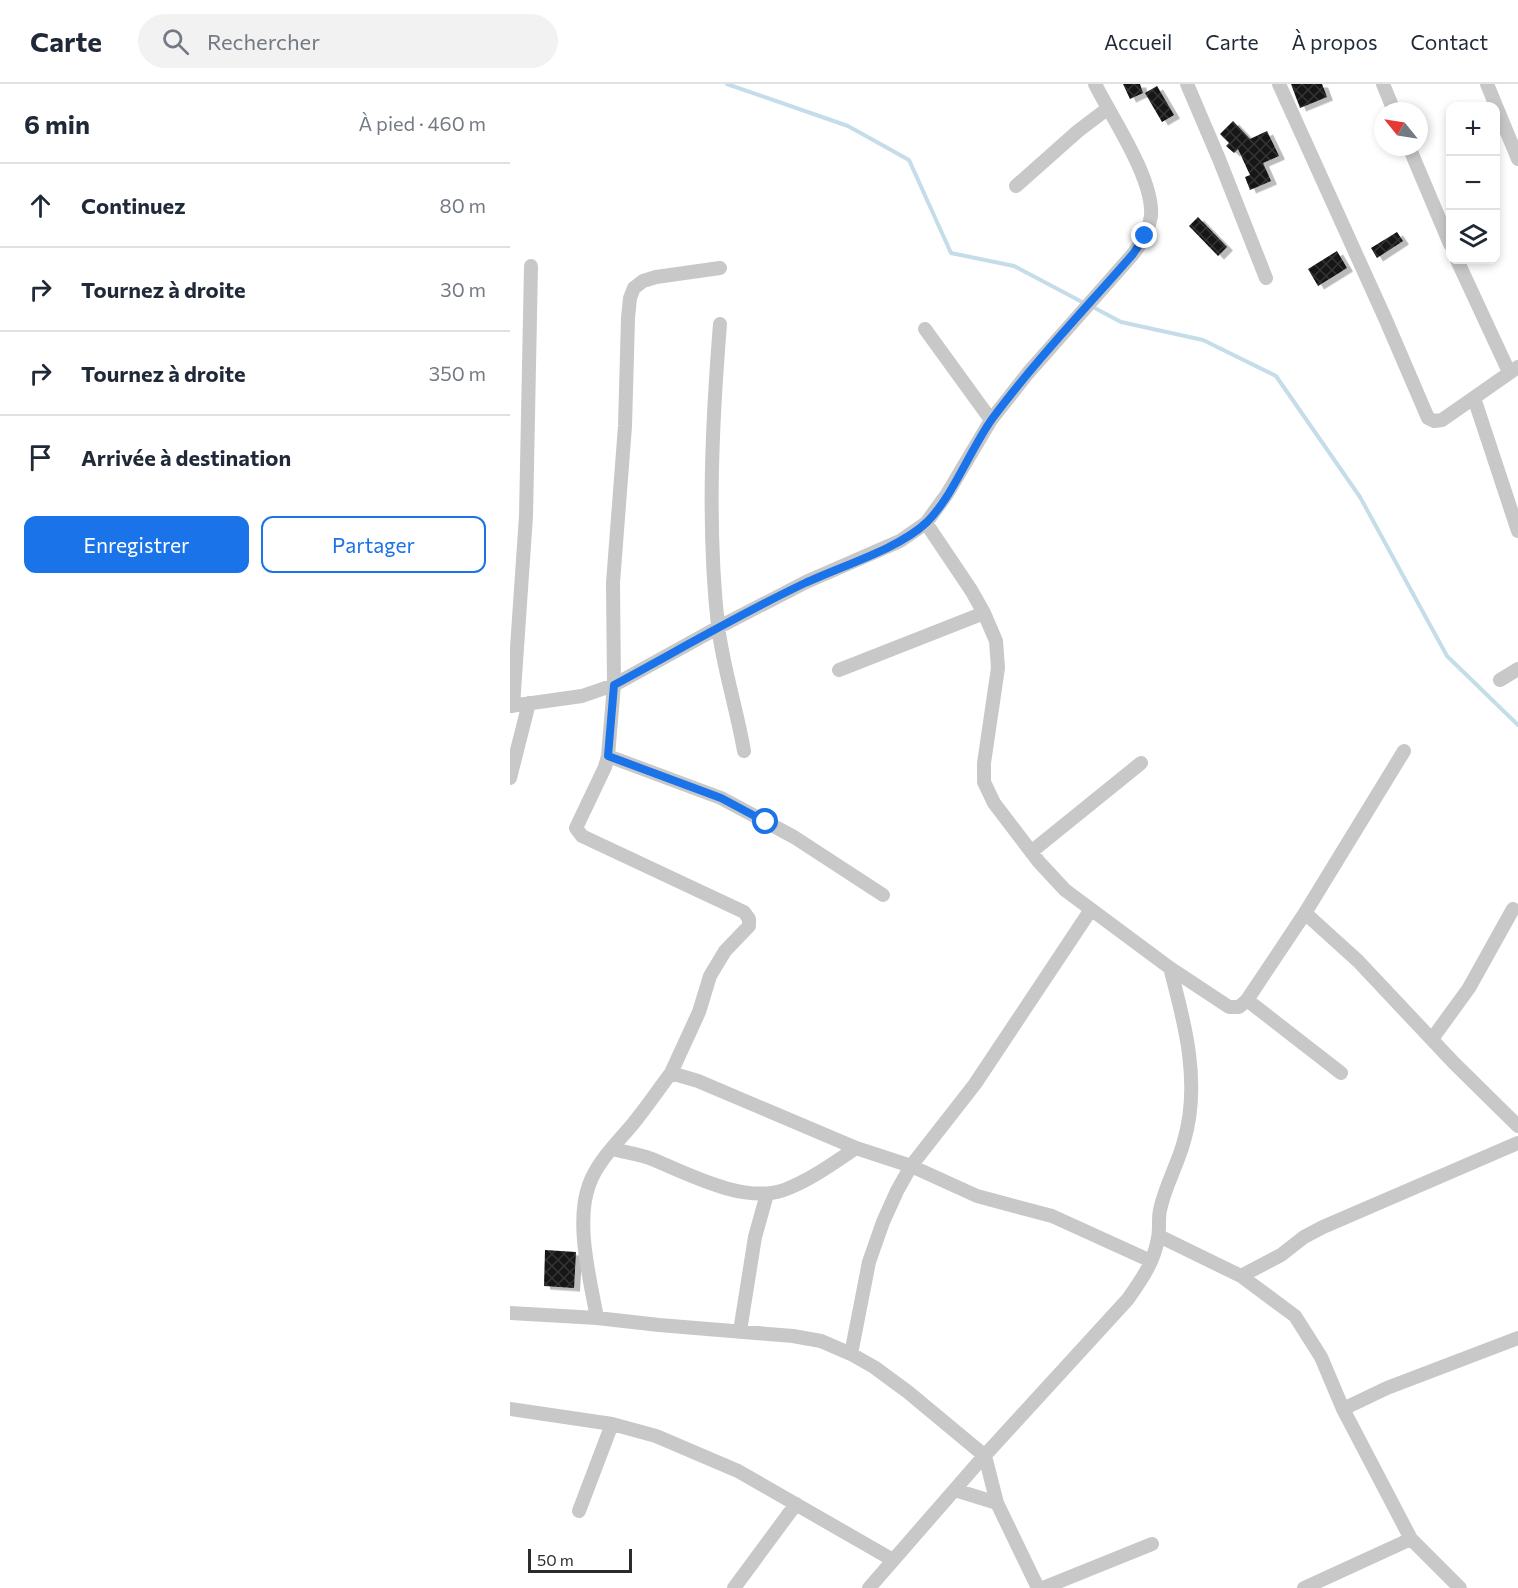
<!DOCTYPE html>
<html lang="fr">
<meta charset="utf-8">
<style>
body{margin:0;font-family:Commissioner,sans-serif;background:#f2f2f3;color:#1f2937}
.controls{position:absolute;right:18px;top:18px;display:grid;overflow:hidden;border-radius:12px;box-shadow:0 3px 9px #0003}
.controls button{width:54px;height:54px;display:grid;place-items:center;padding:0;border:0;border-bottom:2px solid #e0e1e3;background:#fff;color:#1f2937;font:30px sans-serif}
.compass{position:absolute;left:864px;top:18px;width:54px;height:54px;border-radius:50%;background:#fff;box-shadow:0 3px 9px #0003;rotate:300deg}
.scale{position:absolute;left:18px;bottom:15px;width:104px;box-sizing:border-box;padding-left:6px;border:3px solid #2b2b2b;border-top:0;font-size:16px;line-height:21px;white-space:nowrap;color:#2b2b2b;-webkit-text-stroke:4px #fff;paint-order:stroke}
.stop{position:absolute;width:18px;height:18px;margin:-14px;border:4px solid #1a73e8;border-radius:50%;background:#fff}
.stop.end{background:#1a73e8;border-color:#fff;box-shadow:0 2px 6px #0008}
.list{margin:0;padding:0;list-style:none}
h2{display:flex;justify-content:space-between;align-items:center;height:78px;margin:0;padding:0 24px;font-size:26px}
h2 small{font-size:20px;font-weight:400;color:#747a83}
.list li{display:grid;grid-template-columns:39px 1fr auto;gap:18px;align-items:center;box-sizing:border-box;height:84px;padding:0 24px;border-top:2px solid #e0e1e3}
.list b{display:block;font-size:22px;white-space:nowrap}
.list em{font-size:20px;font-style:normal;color:#747a83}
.actions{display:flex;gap:12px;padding:18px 24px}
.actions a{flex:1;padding:14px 0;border:2px solid #1a73e8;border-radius:12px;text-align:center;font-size:21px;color:#1a73e8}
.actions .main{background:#1a73e8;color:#fff}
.icon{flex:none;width:33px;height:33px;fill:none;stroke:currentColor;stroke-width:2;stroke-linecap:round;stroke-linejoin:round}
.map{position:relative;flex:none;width:1008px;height:1504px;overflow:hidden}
header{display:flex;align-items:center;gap:36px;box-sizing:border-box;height:84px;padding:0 30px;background:#fff;border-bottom:2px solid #e0e1e3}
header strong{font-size:28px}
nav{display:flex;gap:33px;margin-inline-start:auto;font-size:21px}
.search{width:420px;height:54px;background:#f2f2f3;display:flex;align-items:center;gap:15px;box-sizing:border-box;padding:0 21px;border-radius:33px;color:#747a83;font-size:22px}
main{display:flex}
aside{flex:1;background:#fff}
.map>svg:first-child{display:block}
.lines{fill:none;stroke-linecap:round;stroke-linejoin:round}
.stream{stroke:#c4dde9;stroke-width:4}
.building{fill:url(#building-cross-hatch);filter:url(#shadow)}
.street{stroke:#c8c8c8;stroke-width:14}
.route{stroke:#1a73e8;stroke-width:8}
</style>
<header>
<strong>Carte</strong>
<div class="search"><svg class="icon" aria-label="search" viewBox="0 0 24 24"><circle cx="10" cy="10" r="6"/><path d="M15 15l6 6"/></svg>Rechercher</div>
<nav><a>Accueil</a><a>Carte</a><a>À propos</a><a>Contact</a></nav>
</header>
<main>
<aside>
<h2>6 min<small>À pied · 460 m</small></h2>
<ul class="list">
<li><svg class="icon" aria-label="ahead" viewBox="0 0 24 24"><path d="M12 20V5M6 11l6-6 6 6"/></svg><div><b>Continuez</b></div><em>80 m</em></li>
<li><svg class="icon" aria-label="right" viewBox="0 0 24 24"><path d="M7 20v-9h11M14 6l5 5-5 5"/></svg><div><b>Tournez à droite</b></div><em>30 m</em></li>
<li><svg class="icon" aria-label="right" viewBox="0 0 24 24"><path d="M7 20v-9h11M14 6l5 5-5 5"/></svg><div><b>Tournez à droite</b></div><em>350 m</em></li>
<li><svg class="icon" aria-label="arrive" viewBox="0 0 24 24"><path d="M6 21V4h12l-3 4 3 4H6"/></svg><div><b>Arrivée à destination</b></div></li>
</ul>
<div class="actions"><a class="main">Enregistrer</a><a>Partager</a></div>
</aside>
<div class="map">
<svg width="1008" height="1504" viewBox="0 0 1008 1504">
<defs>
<pattern id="building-cross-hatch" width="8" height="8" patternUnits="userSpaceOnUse" patternTransform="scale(1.5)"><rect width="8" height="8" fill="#121212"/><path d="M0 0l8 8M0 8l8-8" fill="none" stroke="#353535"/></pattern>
<filter id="shadow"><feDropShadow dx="6" dy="3.5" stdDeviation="0" flood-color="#0004"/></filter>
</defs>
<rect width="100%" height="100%" fill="#fff"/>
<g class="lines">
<path class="stream" d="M217,0l121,42 61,34 42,93 63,13 70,37
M581,222l30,16 82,18 73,36 84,121 87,159 71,69"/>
</g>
<path class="building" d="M613,0h17l3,9 -13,6z
M781,0h31l5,13 -27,11z
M647,2l17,29 -12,7 -17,-29z
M723,37l17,18 17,-8 12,25 -16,7 8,18 -21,9 -5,-13 5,-2 -12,-26 -4,4 -8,-7 3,-3 -9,-9z
M688,133l29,30 -9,9 -29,-30z
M887,148l6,9 -26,17 -6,-10z
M827,167l10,17 -29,18 -10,-17z
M35,1166l31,2 -2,36 -30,-2z"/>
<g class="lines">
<path class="street" d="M677,0l32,75 47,119
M769,0l106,234 43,100 6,3 8,-1 76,-53
M873,0l11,27
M977,0l31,75
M899,63l41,97
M506,102l62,-55 29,-22
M947,176l52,112
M210,240c-8,100 -13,202 -2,302 5,41 19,84 26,125
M415,245l66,91
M964,314l44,133
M416,439l45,67 13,23 12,28 2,27 -14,95v19l10,21 45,59 26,28 105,78 59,39h10l8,-7 58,-87 99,-162
M329,586l145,-57
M990,596l18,-11
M0,622l72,-10 32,-11 105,-58 87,-45 94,-41 26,-18 21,-29 44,-74 37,-47 105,-119c9,-11 16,-24 18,-38 3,-37 -39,-98 -56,-132
M3,622l13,-190 5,-250
M98,672l113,42 73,39 89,58
M0,694l19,-75
M521,768l110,-89
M795,829l53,48 96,102 64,63
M737,916l94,73
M922,955l37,-51 44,-79
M161,989l28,-61 11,-36 15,-25 24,-25v-7l-5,-7 -162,-76 -6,-8 29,-61 3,-11 6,-71 -1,-102 12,-157 3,-108 2,-20 4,-10 9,-7 13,-4 64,-9
M102,1065c13,3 27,5 40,10 36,15 92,45 132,31 25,-9 50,-27 72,-42
M649,1152l82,40 54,40 26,41 22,52 44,-21 131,-50
M731,1192l40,-21 23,-18 19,-10 195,-84
M0,1229l87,5 62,7 134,11 28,5 30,13 23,13 34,25 77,64 12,47 41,85
M87,1234c-7,-39 -22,-95 -8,-133 8,-23 28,-42 43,-60 14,-17 26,-35 39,-52l27,8 158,67 55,18 66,30 75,20 99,45
M230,1247l15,-94 12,-43
M341,1270l18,-92 14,-40 14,-31 14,-25 64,-82 115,-173
M0,1325l102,15 44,12 82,35 155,89
M833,1325l68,130 49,49
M445,1406l42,13
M69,1427l33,-87
M224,1504l62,-84
M359,1504l108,-124 151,-165c14,-20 26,-37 30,-61 2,-9 0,-19 2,-28 5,-24 18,-46 24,-69 17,-57 1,-118 -14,-173
M533,1504l109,-44
M794,1504l107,-49"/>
</g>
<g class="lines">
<path class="route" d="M256,738l-45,-24 -113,-42 6,-71c63,-34 126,-71 191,-102 36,-17 94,-34 122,-61 26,-26 43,-72 65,-103 43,-58 94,-111 141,-165l12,-18"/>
</g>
</svg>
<div class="controls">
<button>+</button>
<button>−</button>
<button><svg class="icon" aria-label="layers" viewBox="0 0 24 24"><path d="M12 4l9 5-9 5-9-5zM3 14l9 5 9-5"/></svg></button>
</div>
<svg class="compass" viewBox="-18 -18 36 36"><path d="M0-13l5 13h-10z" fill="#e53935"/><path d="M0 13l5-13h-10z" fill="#747a83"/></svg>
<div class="scale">50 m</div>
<div class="stop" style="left:256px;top:738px"></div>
<div class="stop end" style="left:635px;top:152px"></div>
</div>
</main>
